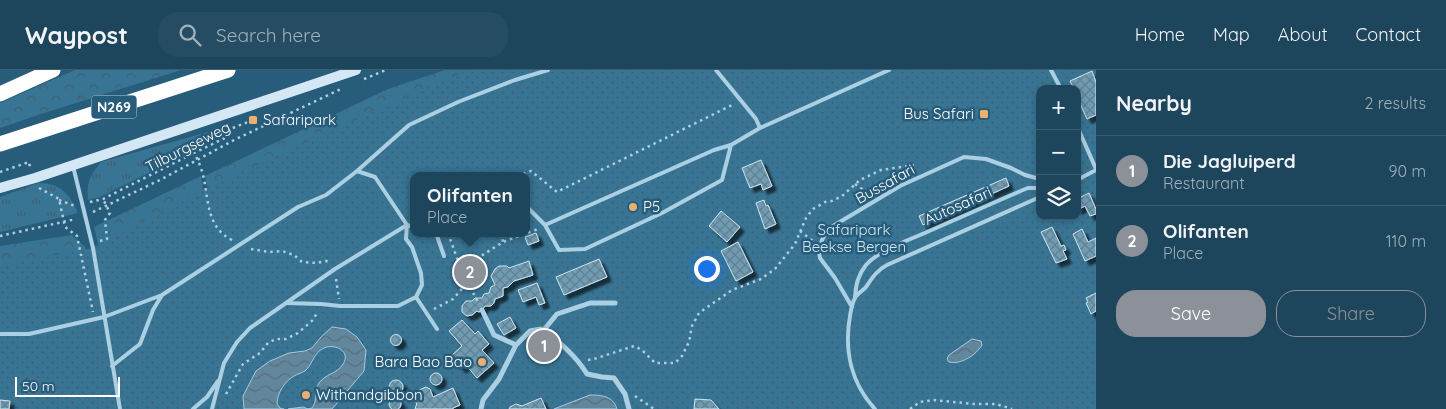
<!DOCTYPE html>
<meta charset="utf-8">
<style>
body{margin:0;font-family:Quicksand,sans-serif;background:#254c62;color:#f1f3f6}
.controls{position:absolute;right:15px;top:15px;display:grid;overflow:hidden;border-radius:10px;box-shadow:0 2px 8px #0003}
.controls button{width:45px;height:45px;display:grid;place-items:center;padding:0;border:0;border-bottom:1px solid #3b5d72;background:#1d455c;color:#f1f3f6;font:25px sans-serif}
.scale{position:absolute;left:15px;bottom:12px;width:105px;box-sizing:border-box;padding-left:5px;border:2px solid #fff;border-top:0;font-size:14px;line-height:18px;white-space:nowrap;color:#fff;-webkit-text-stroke:4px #275c7a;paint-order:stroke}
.you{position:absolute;left:706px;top:198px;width:18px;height:18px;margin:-12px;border:4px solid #fff;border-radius:50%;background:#1a73e8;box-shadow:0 0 0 8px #1a73e833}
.badge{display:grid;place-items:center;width:32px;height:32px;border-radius:50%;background:#8c9099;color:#fff;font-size:16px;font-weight:700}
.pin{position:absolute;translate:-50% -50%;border:2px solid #fff;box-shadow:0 1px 5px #0006}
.popup{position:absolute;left:410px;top:102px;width:120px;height:65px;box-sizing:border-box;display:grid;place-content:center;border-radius:10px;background:#1d455c;filter:drop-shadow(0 1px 4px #0005);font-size:16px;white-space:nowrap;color:#a0b1bb}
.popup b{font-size:19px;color:#f1f3f6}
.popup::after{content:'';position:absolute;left:50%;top:100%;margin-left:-10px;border:10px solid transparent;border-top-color:#1d455c}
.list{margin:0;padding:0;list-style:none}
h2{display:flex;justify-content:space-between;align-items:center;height:65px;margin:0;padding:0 20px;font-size:21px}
h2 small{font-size:16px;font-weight:400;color:#a0b1bb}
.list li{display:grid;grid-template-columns:32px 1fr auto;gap:15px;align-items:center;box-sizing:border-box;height:70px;padding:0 20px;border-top:1px solid #3b5d72}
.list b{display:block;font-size:19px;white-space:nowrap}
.list p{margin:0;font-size:16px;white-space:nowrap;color:#a0b1bb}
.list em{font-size:16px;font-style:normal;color:#a0b1bb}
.actions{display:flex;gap:10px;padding:15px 20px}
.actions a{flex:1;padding:11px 0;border:1px solid #8c9099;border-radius:20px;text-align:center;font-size:18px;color:#8c9099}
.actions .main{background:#8c9099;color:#fff}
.icon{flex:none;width:28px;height:28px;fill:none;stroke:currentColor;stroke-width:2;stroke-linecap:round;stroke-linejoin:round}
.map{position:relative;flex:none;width:1096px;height:339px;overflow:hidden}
header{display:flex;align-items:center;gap:30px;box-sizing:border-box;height:70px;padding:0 25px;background:#1d455c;border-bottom:1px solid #3b5d72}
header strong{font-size:24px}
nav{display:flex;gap:28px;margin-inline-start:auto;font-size:18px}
.search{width:350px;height:45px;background:#254c62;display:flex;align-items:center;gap:12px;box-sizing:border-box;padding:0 18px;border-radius:20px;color:#a0b1bb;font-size:19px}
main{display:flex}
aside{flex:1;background:#1d455c}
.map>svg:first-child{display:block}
.grass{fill:url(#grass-tufts)}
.forest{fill:url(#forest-crowns)}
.park{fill:url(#park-dots);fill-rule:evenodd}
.water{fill:url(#water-waves);stroke:#9fcde4}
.building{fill:url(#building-cross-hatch);stroke:#cde6f3;filter:url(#shadow)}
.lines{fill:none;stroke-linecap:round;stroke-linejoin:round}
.path{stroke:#abd0e3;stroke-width:2.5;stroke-dasharray:2.5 4;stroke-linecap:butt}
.lane{stroke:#abd0e3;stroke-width:4}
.street{stroke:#abd0e3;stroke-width:5}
.secondary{stroke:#d3e8f4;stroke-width:10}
.highway{stroke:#fff;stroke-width:15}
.poi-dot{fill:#ebaf71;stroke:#275c7a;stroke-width:2}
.labels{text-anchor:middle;stroke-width:5;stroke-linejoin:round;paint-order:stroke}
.shield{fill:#275c7a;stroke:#beced7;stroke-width:1}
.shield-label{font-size:14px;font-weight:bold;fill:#fff}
.poi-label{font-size:15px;fill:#fff;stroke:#275c7a;text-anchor:start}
.street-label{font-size:15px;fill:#fff;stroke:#275c7a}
.park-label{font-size:15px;fill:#cde6f3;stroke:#275c7a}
</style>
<header>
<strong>Waypost</strong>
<div class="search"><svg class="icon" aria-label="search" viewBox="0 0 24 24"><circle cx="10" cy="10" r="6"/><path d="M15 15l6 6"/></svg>Search here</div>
<nav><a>Home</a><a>Map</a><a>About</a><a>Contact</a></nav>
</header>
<main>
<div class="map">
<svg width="1096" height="339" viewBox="0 0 1096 339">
<defs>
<pattern id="grass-tufts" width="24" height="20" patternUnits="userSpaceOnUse" patternTransform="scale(1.25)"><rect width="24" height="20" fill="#387595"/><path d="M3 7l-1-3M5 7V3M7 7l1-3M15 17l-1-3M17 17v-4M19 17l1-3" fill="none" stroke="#435e6d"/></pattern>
<pattern id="forest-crowns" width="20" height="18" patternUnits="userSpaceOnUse" patternTransform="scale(1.25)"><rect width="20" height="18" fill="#387595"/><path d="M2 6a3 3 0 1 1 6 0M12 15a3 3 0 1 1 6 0" fill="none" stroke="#435e6d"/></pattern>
<pattern id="park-dots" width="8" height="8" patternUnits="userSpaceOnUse" patternTransform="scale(1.25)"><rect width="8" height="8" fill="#387595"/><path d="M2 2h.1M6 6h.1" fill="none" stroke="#435e6d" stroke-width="1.8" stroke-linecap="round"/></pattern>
<pattern id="water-waves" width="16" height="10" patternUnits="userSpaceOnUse" patternTransform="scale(1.25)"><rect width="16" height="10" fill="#62879d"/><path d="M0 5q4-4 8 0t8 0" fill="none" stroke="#596f7d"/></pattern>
<pattern id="building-cross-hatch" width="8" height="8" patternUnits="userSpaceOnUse" patternTransform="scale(1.25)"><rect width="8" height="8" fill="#709cb3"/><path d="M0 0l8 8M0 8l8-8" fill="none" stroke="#63808f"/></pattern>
<filter id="shadow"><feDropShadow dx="4.5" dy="4.5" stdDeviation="1" flood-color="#0009"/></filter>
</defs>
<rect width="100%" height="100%" fill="#275c7a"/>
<path class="grass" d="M222,58l3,7 -125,62 -12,3c-2,-17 2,-25 13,-38z
M38,113c23,0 31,11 40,30l-78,19v-35z"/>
<path class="forest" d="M75,0h106l-140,44 -41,14v-25z
M445,0h65l-300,132 -5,-26 183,-87z
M201,106l7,39 -97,79 -17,-67z
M72,165l13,12 10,44 -95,36v-81z"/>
<path class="park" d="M469,0h627v339h-1096v-143l93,-18 112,-59 221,-101zM1040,19h37v127h-37zM414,106h112v57h-112z"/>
<path class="water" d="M332,257l14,2 11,8 9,13 -2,21 -32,38h-44l15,-2 5,2 4,-1c6,-7 2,-18 7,-25 6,-9 18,-9 24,-19 8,-12 -7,-21 -19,-16 -11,5 -11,16 -19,23 -3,2 -8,3 -11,5 -9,5 -17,17 -17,28l4,5h3h-40l-1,-13 13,-25 14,-10 19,-8 16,-2 7,-3 9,-11z
M972,269l9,2 1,4c-6,10 -21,20 -33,17l-2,-3 2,-4z
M590,325c12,0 23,1 27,14h-63z"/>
<path class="building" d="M1092,1l4,11v33l-9,4 -10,-22v-8h-3l-4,-8z
M761,90l11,26 -9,4 -2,-6 -11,4 -8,-20z
M1006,108l3,8 -86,39 -4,-9z
M1089,123l7,16v5l-6,2 -5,-10 -8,4v-11z
M764,130l2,6 2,-1 8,19 -11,5 -9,-26z
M721,141l19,16 -13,15 -18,-16z
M1052,157l9,19 3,-1 2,5 -3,1 4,8 -11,4 -15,-31z
M1082,159l6,13 8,-4v18l-11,5 -12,-27z
M536,163l3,8 -11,4 -3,-8z
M738,172l15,30 -17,9 -15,-30z
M599,189l8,18 -43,18 -8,-18z
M529,191l4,14 -19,6 -6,6 -5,1v8l-8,3 -1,4 -3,3h-6l-3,4 -3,2 -2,-1 -5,4 -5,1 -5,-4v-6l4,-5h6l3,-3h7l2,-4 5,-1 2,-6 4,-2 -4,-9 4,-7 4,-3h8l2,2z
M537,213l8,20 -6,2 -3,-8 -13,5 -5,-12z
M1096,223v18l-5,3 -5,-11 2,-1 -2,-4z
M510,247l6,11 -12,7 -7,-11z
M462,250l13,14 3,-3 11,13 -7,6 12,13 -17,15 -11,-13 -4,4 -12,-12 12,-11 -13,-15z
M390.5 270a5.5 5.5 0 1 1 11 0a5.5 5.5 0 1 1-11 0Z
M430 309a6 6 0 1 1 12 0a6 6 0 1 1-12 0Z
M389 317a7 7 0 1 1 14 0a7 7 0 1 1-14 0Z
M426,317l4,2 3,8 20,-9 7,17 -7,3v1h-38l2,-6 -2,-1 -1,-5 5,-7z
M389 334a6 6 0 1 1 12 0a6 6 0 1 1-12 0Z
M541,328l5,11h-37l1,-2 6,-3 6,2z
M695,329l16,1 8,9h-25z
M0,330l10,1 -1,8h-9z"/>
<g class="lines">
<path class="path" d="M364,9l22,-9
M0,102l29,-10 1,5
M517,106l14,-5 26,21 175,-87
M855,114l11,8
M39,118l20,11 6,28 12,9 16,76
M59,130l16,6
M90,132l13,-3 91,-46
M93,142l67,-32 76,-41 105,-50
M800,161l13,10
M448,163l14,39 16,30
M501,163l2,9
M0,166l76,-17
M232,170c-26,-13 -23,-40 -29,-65 -2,-8 -5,-15 -9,-22l33,-16 -2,-6 28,-11
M100,171l7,-2 -2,-19 5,-7 -7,-14
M251,179l18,3 13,-1 12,4 8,7 15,1 9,-2 3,1
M462,202l8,-9 33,-21 35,-13
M336,209l3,20
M434,239l19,-10 15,-17
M588,290l6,-1 40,-13 8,4 13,13h20l7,-7 7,-14 3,-16 7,-13 33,-23 29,-11 14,-10 20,-25 11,-26 7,-9 12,-7 7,-1 10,-5 18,-16 21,-10 34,-5
M226,324l17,-30 17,-11 8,-10 8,-4h10l12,-6 15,-13 4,-7
M635,326l19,13
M910,339l10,-7 13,-2 41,4h22l16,5"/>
<path class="lane" d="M716,0l40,49 4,9
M1051,0l10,19
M1077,56l19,43
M73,96l20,82 27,161
M1077,110l19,-10
M526,136l19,19 14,25 26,-1 77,-36 60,-33 9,-35 29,-17 129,-58
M545,155l169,-75 17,-5
M436,163l8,23
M416,227l21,32
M855,227c1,-13 3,-22 11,-32 13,-15 43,-25 61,-33 32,-14 64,-28 96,-42l5,-2h12
M287,233l34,1 19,2h58l18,-9 6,-12 -1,-12 -9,-26 -6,-8 1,-14 -32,-48 -18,-6
M852,237l-17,-29 -15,-20 -1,-5 3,-13 6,-11 72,-43 64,-29 22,2 25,9 14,7 15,4
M0,264h29l75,-17 58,-22
M112,296l28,-22 13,-34 9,-15 136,-88 28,-12 31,-24 52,-46 49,-23 57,-22 33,-10
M193,339l14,-12 11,-16
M212,339l12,-46 13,-21 13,-14 85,-59 72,-44 7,2
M875,339c-24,-26 -31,-59 -25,-93 1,-6 2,-13 5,-18 2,-5 8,-7 11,-11 6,-9 11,-17 21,-22l153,-68"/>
<path class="street" d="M482,240l12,25 22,10 14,-14 11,-2c18,12 35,27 46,45l15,3 12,1 11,16 4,15
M543,261l14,-17 33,-11h25
M481,339l2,-9 16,-21 17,-34"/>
<path class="secondary" d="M0,118l35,-10 321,-108"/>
<path class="highway" d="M0,24l53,-24
M0,74l228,-74"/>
</g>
<g class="poi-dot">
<rect x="979" y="39" width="10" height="10" rx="2.5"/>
<rect x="248" y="45" width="10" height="10" rx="2.5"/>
<circle cx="633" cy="137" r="5"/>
<circle cx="482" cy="292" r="5"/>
<circle cx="306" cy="325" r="5"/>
</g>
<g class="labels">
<rect class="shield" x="91.5" y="25.5" width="45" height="23" rx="4"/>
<g class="shield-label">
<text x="114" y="42">N269</text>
</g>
<g class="poi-label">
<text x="974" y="49" text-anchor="end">Bus Safari</text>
<text x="263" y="55">Safaripark</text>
<text x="643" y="142">P5</text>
<text x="472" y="297" text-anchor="end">Bara Bao Bao</text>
<text x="316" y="330">Withandgibbon</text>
</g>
<g class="street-label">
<text transform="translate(188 77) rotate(-27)" y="5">Tilburgseweg</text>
<text transform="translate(885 114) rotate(-29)" y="5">Bussafari</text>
<text transform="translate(958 136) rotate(-24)" y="5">Autosafari</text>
</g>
<g class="park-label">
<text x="854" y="165">Safaripark<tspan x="854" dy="17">Beekse Bergen</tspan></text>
</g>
</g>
</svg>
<div class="controls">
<button>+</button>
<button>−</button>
<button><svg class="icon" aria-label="layers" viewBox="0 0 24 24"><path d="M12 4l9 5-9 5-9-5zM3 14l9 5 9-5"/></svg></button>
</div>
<div class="scale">50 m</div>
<div class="you"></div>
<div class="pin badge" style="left:544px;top:276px">1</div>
<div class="pin badge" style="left:470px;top:202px">2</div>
<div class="popup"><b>Olifanten</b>Place</div>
</div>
<aside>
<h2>Nearby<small>2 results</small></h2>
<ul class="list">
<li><span class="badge">1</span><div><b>Die Jagluiperd</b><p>Restaurant</p></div><em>90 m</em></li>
<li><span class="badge">2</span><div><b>Olifanten</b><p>Place</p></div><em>110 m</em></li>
</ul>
<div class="actions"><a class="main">Save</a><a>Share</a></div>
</aside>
</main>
